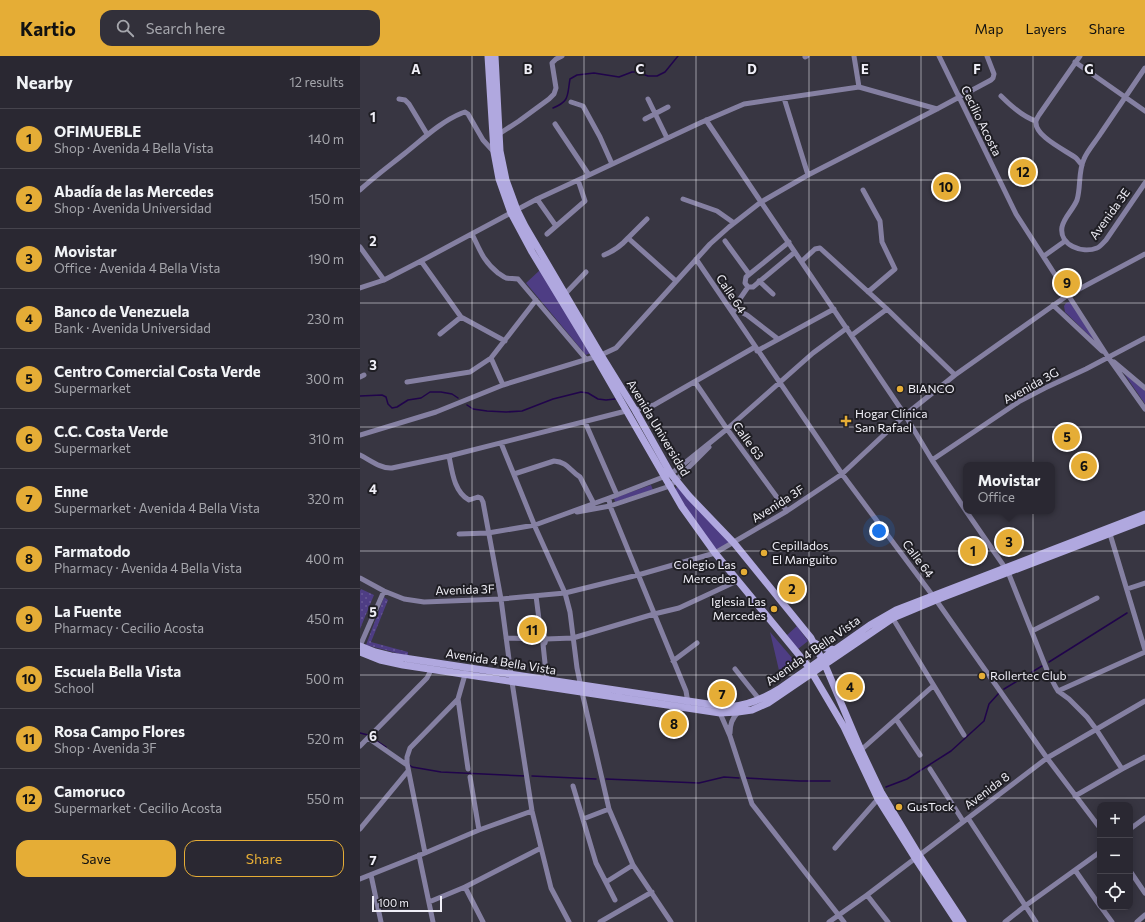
<!DOCTYPE html>
<meta charset="utf-8">
<style>
body{margin:0;font-family:Commissioner,sans-serif;background:#32303a;color:#f1f3f6}
.controls{position:absolute;right:12px;bottom:12px;display:grid;overflow:hidden;border-radius:8px;box-shadow:0 2px 10px #0003}
.controls button{width:36px;height:36px;display:grid;place-items:center;padding:0;border:0;border-bottom:1px solid #46444d;background:#2a2832;color:#f1f3f6;font:20px sans-serif}
.scale{position:absolute;left:12px;bottom:10px;width:70px;box-sizing:border-box;padding-left:4px;border:2px solid #f0eff7;border-top:0;font-size:11px;line-height:14px;white-space:nowrap;color:#f0eff7;-webkit-text-stroke:3px #1f1e24;paint-order:stroke}
.you{position:absolute;left:519px;top:475px;width:14px;height:14px;margin:-10px;border:3px solid #fff;border-radius:50%;background:#1a73e8;box-shadow:0 0 0 6px #1a73e833}
.badge{display:grid;place-items:center;width:26px;height:26px;border-radius:50%;background:#e5ad36;color:#111;font-size:13px;font-weight:700}
.pin{position:absolute;translate:-50% -50%;border:2px solid #fff;box-shadow:0 1px 4px #0006}
.popup{position:absolute;left:603px;top:406px;width:92px;height:52px;box-sizing:border-box;display:grid;place-content:center;border-radius:8px;background:#2a2832;filter:drop-shadow(0 1px 3px #0005);font-size:13px;white-space:nowrap;color:#a5a6ac}
.popup b{font-size:15px;color:#f1f3f6}
.popup::after{content:'';position:absolute;left:50%;top:100%;margin-left:-8px;border:8px solid transparent;border-top-color:#2a2832}
.list{margin:0;padding:0;list-style:none}
h2{display:flex;justify-content:space-between;align-items:center;height:52px;margin:0;padding:0 16px;font-size:17px}
h2 small{font-size:13px;font-weight:400;color:#a5a6ac}
.list li{display:grid;grid-template-columns:26px 1fr auto;gap:12px;align-items:center;box-sizing:border-box;height:60px;padding:0 16px;border-top:1px solid #46444d}
.list b{display:block;font-size:15px;white-space:nowrap}
.list p{margin:0;font-size:13px;white-space:nowrap;color:#a5a6ac}
.list em{font-size:13px;font-style:normal;color:#a5a6ac}
.actions{display:flex;gap:8px;padding:12px 16px}
.actions a{flex:1;padding:9px 0;border:1px solid #e5ad36;border-radius:12px;text-align:center;font-size:14px;color:#e5ad36}
.actions .main{background:#e5ad36;color:#111}
.icon{flex:none;width:22px;height:22px;fill:none;stroke:currentColor;stroke-width:2;stroke-linecap:round;stroke-linejoin:round}
.map{position:relative;flex:none;width:785px;height:866px;overflow:hidden}
header{display:flex;align-items:center;gap:24px;box-sizing:border-box;height:56px;padding:0 20px;background:#e5ad36;color:#111}
header strong{font-size:19px}
nav{display:flex;gap:22px;margin-inline-start:auto;font-size:14px}
.search{width:280px;height:36px;background:#32303a;display:flex;align-items:center;gap:10px;box-sizing:border-box;padding:0 14px;border-radius:12px;color:#a5a6ac;font-size:15px}
main{display:flex}
aside{flex:1;background:#2a2832}
.map>svg:first-child{display:block}
.grass{fill:url(#grass-dots)}
.green{fill:#4e3d84}
.lines{fill:none;stroke-linecap:round;stroke-linejoin:round}
.stream{stroke:#20044b;stroke-width:1.5}
.street{stroke:#8580a2;stroke-width:5}
.secondary{stroke:#b0a8df;stroke-width:7}
.grid{fill:none;stroke:#f0eff7;stroke-width:1;stroke-opacity:0.55}
.poi-dot{fill:#e5ad36;stroke:#1f1e24;stroke-width:1.5}
.labels{text-anchor:middle;stroke-width:4;stroke-linejoin:round;paint-order:stroke}
.street-label{font-size:12px;fill:#f0eff7;stroke:#1f1e24}
.poi-label{font-size:12px;fill:#f0eff7;stroke:#1f1e24;text-anchor:start}
.grid-label{font-size:13px;text-anchor:middle;font-weight:bold;fill:#f0eff7;stroke:#1f1e24;stroke-width:4;stroke-linejoin:round;paint-order:stroke}
</style>
<header>
<strong>Kartio</strong>
<div class="search"><svg class="icon" aria-label="search" viewBox="0 0 24 24"><circle cx="10" cy="10" r="6"/><path d="M15 15l6 6"/></svg>Search here</div>
<nav><a>Map</a><a>Layers</a><a>Share</a></nav>
</header>
<main>
<aside>
<h2>Nearby<small>12 results</small></h2>
<ul class="list">
<li><span class="badge">1</span><div><b>OFIMUEBLE</b><p>Shop · Avenida 4 Bella Vista</p></div><em>140 m</em></li>
<li><span class="badge">2</span><div><b>Abadía de las Mercedes</b><p>Shop · Avenida Universidad</p></div><em>150 m</em></li>
<li><span class="badge">3</span><div><b>Movistar</b><p>Office · Avenida 4 Bella Vista</p></div><em>190 m</em></li>
<li><span class="badge">4</span><div><b>Banco de Venezuela</b><p>Bank · Avenida Universidad</p></div><em>230 m</em></li>
<li><span class="badge">5</span><div><b>Centro Comercial Costa Verde</b><p>Supermarket</p></div><em>300 m</em></li>
<li><span class="badge">6</span><div><b>C.C. Costa Verde</b><p>Supermarket</p></div><em>310 m</em></li>
<li><span class="badge">7</span><div><b>Enne</b><p>Supermarket · Avenida 4 Bella Vista</p></div><em>320 m</em></li>
<li><span class="badge">8</span><div><b>Farmatodo</b><p>Pharmacy · Avenida 4 Bella Vista</p></div><em>400 m</em></li>
<li><span class="badge">9</span><div><b>La Fuente</b><p>Pharmacy · Cecilio Acosta</p></div><em>450 m</em></li>
<li><span class="badge">10</span><div><b>Escuela Bella Vista</b><p>School</p></div><em>500 m</em></li>
<li><span class="badge">11</span><div><b>Rosa Campo Flores</b><p>Shop · Avenida 3F</p></div><em>520 m</em></li>
<li><span class="badge">12</span><div><b>Camoruco</b><p>Supermarket · Cecilio Acosta</p></div><em>550 m</em></li>
</ul>
<div class="actions"><a class="main">Save</a><a>Share</a></div>
</aside>
<div class="map">
<svg width="785" height="866" viewBox="0 0 785 866">
<defs>
<pattern id="grass-dots" width="8" height="8" patternUnits="userSpaceOnUse"><rect width="8" height="8" fill="#4e3d84"/><path d="M2 2h.1M6 6h.1" fill="none" stroke="#685996" stroke-width="1.8" stroke-linecap="round"/></pattern>
</defs>
<rect width="100%" height="100%" fill="#383642"/>
<path class="grass" d="M1,533l13,6 -14,34v-38z
M24,541l4,3 -17,42 37,10v4l-42,-11z"/>
<path class="green" d="M180,214l50,83 -4,2 -60,-72z
M709,246l3,2 25,39 -32,-31 -1,-6 2,-3z
M763,316l22,19v13z
M291,429l2,5 -38,12 -1,-4z
M317,431l57,56 -19,10 -41,-62z
M437,570l11,15 -10,8 -12,-13z
M410,576l29,34 -18,13z"/>
<g class="lines">
<path class="stream" d="M193,52c17,-7 14,-12 17,-29l7,-4 17,-2 25,4 13,-5h5l11,4h9l8,-4 13,-16
M0,340l22,-1 4,2 2,7 4,4 5,-1 11,-7 13,-2 9,-6h11l11,2 6,4
M107,349l6,4 14,2 19,1 16,-1 31,-12 28,-7 7,1 10,6 8,1 9,-1
M689,606l78,-49
M644,633l38,-23
M0,677l8,2
M11,681l15,10
M48,708l4,3 29,5 84,4
M172,720l64,3
M386,722l54,3h30
M246,723l93,4 25,-6 15,1
M526,731l21,-8 44,-28 33,-30 5,-17 10,-11"/>
<path class="street" d="M494,0l5,31
M579,0l77,158 92,143 37,52
M720,0l-41,59c-1,2 -2,3 -3,6 -2,15 29,29 40,37 2,2 4,5 6,7
M445,1l2,-1
M715,6l70,49
M785,12c-15,22 -30,44 -44,65 -5,8 -14,18 -17,26 -6,13 -3,28 -7,41 -4,10 -13,17 -15,27 -3,18 20,27 35,21 3,-1 6,-5 9,-8l39,-57
M641,40c10,10 22,21 35,25
M424,42l24,77
M39,43l6,1 4,4 18,30
M288,43l19,39
M211,46l12,4 17,31 12,27
M285,63l23,-12
M346,64l55,82 47,-27 129,-66 54,-29 2,-2 1,-4 -7,-18
M195,68l34,51
M139,78l20,-13 30,-22 5,-5 2,-6 -4,-25 4,-4 6,-3
M0,134c14,-13 29,-24 44,-36 19,-15 36,-32 58,-41l3,-1 3,2 15,26 11,12
M503,134l17,31 2,21 13,27 -27,23
M177,143l19,27
M323,143l34,12 17,12
M112,178c8,16 11,27 26,39 2,1 5,4 8,5 4,1 8,0 12,1l68,80
M187,178l38,-33 -7,-21
M268,182l19,-19
M365,185l24,33
M429,186l-43,35 -1,6 3,4h5l42,-35
M0,191l24,33
M244,199c10,-4 17,-9 24,-17l48,43
M684,200l21,-15
M336,203l146,215 94,126 111,158 53,70
M61,205l40,56 44,24
M442,205l13,-12 5,-1 67,61 68,66
M399,225l14,13
M0,232l24,-8 37,-19 116,-62 52,-24 113,-53 42,-18 115,-17 78,22
M205,238l21,-22
M377,247l11,-16
M693,249l49,46
M368,250l19,9 31,24
M80,278l21,-17
M492,279l35,-26
M397,295l77,-42
M131,302l12,27
M754,306l31,26
M0,321l4,-2
M47,326l63,-10 21,-14 45,-58
M335,326l32,47 60,82
M275,354l19,-5 101,-58
M225,366l32,73
M0,379l76,-23 67,-27 98,-30 15,-7 94,-104 19,-17 32,-25 144,213 27,45 34,51
M141,387l35,86 29,64 5,19 7,56 5,24 27,117 24,56 38,57
M0,399c10,5 21,14 32,13l57,-12 177,-45
M89,400c3,15 5,36 20,44l9,-3 3,1 2,4 18,97 11,83 20,129 19,77 18,34
M572,404l88,-59 25,-13 41,-19 59,-31
M154,418l40,-13c14,1 16,10 26,16l14,27
M249,442l1,8 76,185 2,12
M606,455l42,61 39,98 8,16 3,5 11,8 18,18 9,12 26,40 23,-12
M217,456l33,-6 60,-20 39,-39
M99,478l29,-1 47,-8 74,-27 62,-24 56,-45 86,-76 34,-25
M750,478l35,116
M0,522l24,13 20,8 20,3 77,-3 64,-6 73,-18 77,-22 72,-42 55,-37 63,-59 50,-40 113,-80 77,-41
M767,533l18,-6
M176,540l5,39h3l2,4
M532,561l72,118
M672,575l65,-33
M146,582l30,1
M186,583l27,-1 81,-24 25,-6 58,-27
M186,583l-1,4 -2,1 4,38
M0,590l24,-55
M313,605l24,-18
M375,613l24,30
M106,615l-8,28 10,70
M698,635l87,-39
M360,657l10,23 22,68 92,118
M536,663l24,36
M370,677c0,-9 2,-14 8,-21
M8,682l39,27
M0,690l67,-68 5,-10
M501,694l72,-64
M570,713l33,52
M110,721l9,53
M213,730l23,77 19,37
M715,740l47,-27
M608,762l68,104
M223,763l26,-10
M0,773l48,-58
M770,773l15,-11
M475,792l43,-49
M65,797l-18,-90v-6l3,-9 48,-49
M59,799l14,67
M715,814l25,36
M770,815l15,22
M11,819l10,47
M0,823l65,-26 54,-23 53,-19
M246,826l27,-17
M105,831l18,35
M507,839l21,27
M69,846l36,-15 76,-39
M741,851l11,15
M240,866l52,-30
M469,866l38,-27 180,-137 98,-57
M645,866l20,-16 75,-54
M777,866l8,-7"/>
<path class="secondary" d="M128,0l6,96 5,27 12,34 21,39 63,104 87,151 33,46 93,113 36,61 34,72 37,59 42,64
M135,0l5,95 6,29 11,30 8,16 76,129 34,55 36,64 18,22 45,47 77,95 14,27 36,85 20,42 38,63 44,67
M453,586l9,5 13,3
M0,590l15,6 16,4 337,51c18,-1 35,-8 51,-18l91,-64 26,-15 249,-96
M0,596l20,8 23,5 317,48 18,-1 14,-2 16,-7 125,-85 43,-18 209,-80"/>
</g>
<path class="grid" d="M112,0v866M224,0v866M336,0v866M449,0v866M561,0v866M673,0v866M0,124h785M0,247h785M0,371h785M0,495h785M0,619h785M0,742h785"/>
<g class="poi-dot">
<circle cx="540" cy="333" r="4"/>
<path d="M484 359h4v4h4v4h-4v4h-4v-4h-4v-4h4z"/>
<circle cx="404" cy="497" r="4"/>
<circle cx="384" cy="516" r="4"/>
<circle cx="414" cy="553" r="4"/>
<circle cx="622" cy="620" r="4"/>
<circle cx="539" cy="751" r="4"/>
</g>
<g class="labels">
<g class="street-label">
<text transform="translate(621 65) rotate(64)" y="4">Cecilio Acosta</text>
<text transform="translate(750 158) rotate(-54)" y="4">Avenida 3E</text>
<text transform="translate(371 238) rotate(56)" y="4">Calle 64</text>
<text transform="translate(671 330) rotate(-29)" y="4">Avenida 3G</text>
<text transform="translate(298 372) rotate(59)" y="4">Avenida Universidad</text>
<text transform="translate(388 385) rotate(54)" y="4">Calle 63</text>
<text transform="translate(418 448) rotate(-32)" y="4">Avenida 3F</text>
<text transform="translate(558 503) rotate(53)" y="4">Calle 64</text>
<text transform="translate(105 534) rotate(-2)" y="4">Avenida 3F</text>
<text transform="translate(453 595) rotate(-35)" y="4">Avenida 4 Bella Vista</text>
<text transform="translate(141 606) rotate(9)" y="4">Avenida 4 Bella Vista</text>
<text transform="translate(627 735) rotate(-37)" y="4">Avenida 8</text>
</g>
<g class="poi-label">
<text x="548" y="337">BIANCO</text>
<text x="495" y="362">Hogar Clínica<tspan x="495" dy="14">San Rafael</tspan></text>
<text x="412" y="494">Cepillados<tspan x="412" dy="14">El Manguito</tspan></text>
<text x="376" y="513" text-anchor="end">Colegio Las<tspan x="376" dy="14">Mercedes</tspan></text>
<text x="406" y="550" text-anchor="end">Iglesia Las<tspan x="406" dy="14">Mercedes</tspan></text>
<text x="630" y="624">Rollertec Club</text>
<text x="547" y="755">GusTock</text>
</g>
</g>
<g class="grid-label">
<text x="56" y="18">A</text>
<text x="168" y="18">B</text>
<text x="280" y="18">C</text>
<text x="392" y="18">D</text>
<text x="505" y="18">E</text>
<text x="617" y="18">F</text>
<text x="729" y="18">G</text>
<text x="13" y="66">1</text>
<text x="13" y="190">2</text>
<text x="13" y="314">3</text>
<text x="13" y="438">4</text>
<text x="13" y="561">5</text>
<text x="13" y="685">6</text>
<text x="13" y="809">7</text>
</g>
</svg>
<div class="controls">
<button>+</button>
<button>−</button>
<button><svg class="icon" aria-label="locate" viewBox="0 0 24 24"><circle cx="12" cy="12" r="6"/><path d="M12 2v4M12 18v4M2 12h4M18 12h4"/></svg></button>
</div>
<div class="scale">100 m</div>
<div class="you"></div>
<div class="pin badge" style="left:613px;top:495px">1</div>
<div class="pin badge" style="left:432px;top:533px">2</div>
<div class="pin badge" style="left:649px;top:486px">3</div>
<div class="popup"><b>Movistar</b>Office</div>
<div class="pin badge" style="left:490px;top:631px">4</div>
<div class="pin badge" style="left:707px;top:381px">5</div>
<div class="pin badge" style="left:724px;top:410px">6</div>
<div class="pin badge" style="left:362px;top:638px">7</div>
<div class="pin badge" style="left:314px;top:668px">8</div>
<div class="pin badge" style="left:707px;top:227px">9</div>
<div class="pin badge" style="left:586px;top:131px">10</div>
<div class="pin badge" style="left:172px;top:574px">11</div>
<div class="pin badge" style="left:663px;top:116px">12</div>
</div>
</main>
